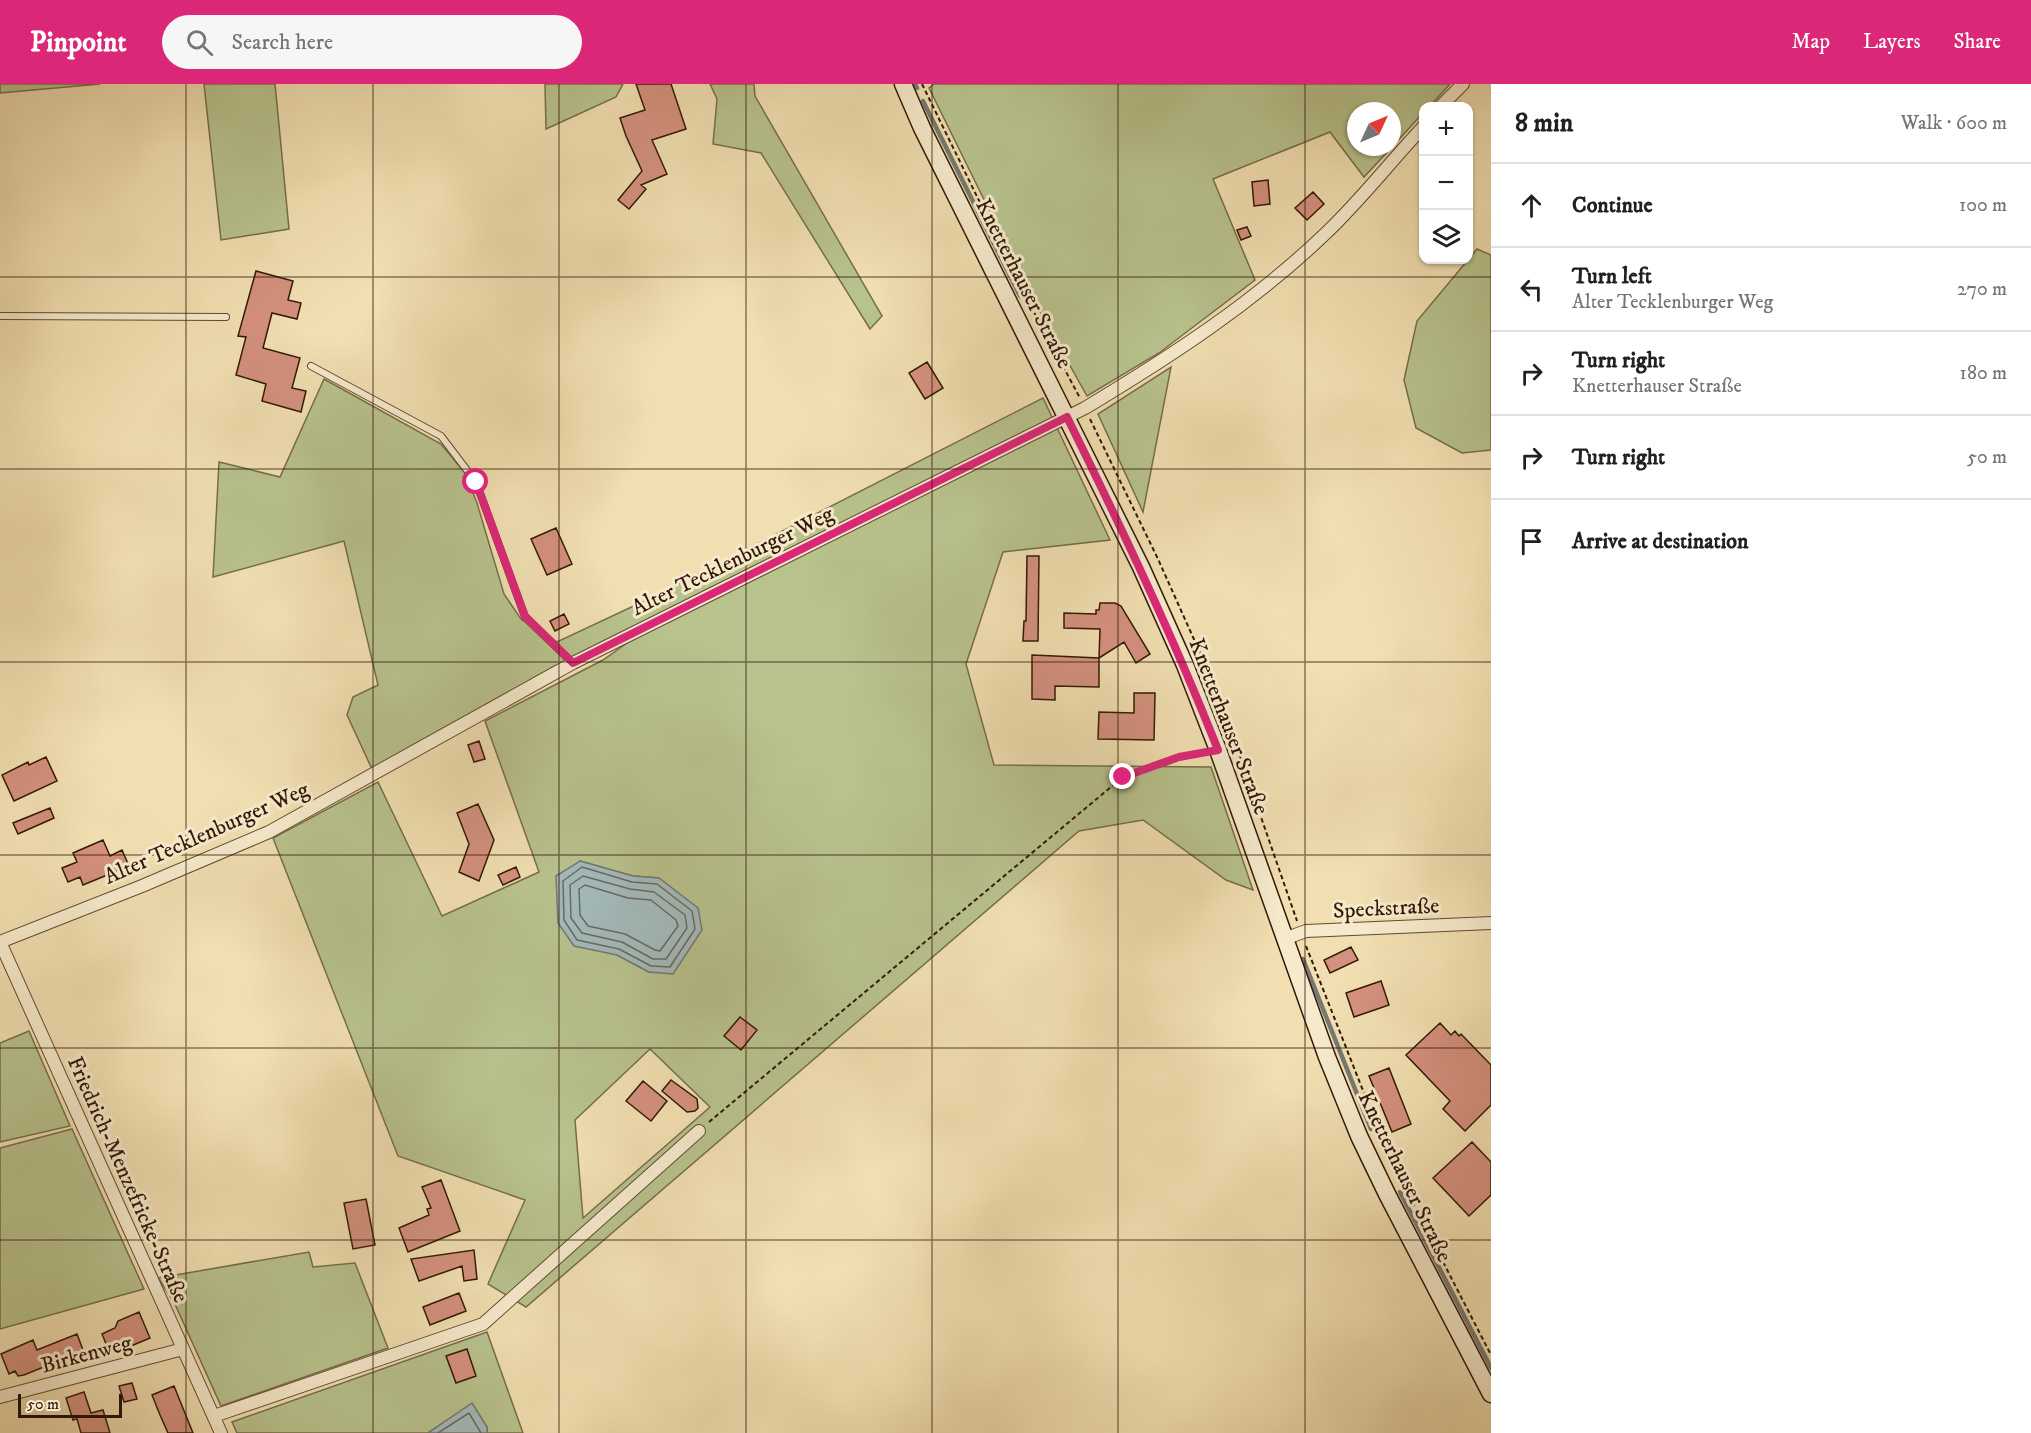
<!DOCTYPE html>
<meta charset="utf-8">
<style>
body{margin:0;font-family:"IM FELL DW Pica",serif;background:#f6f6f6;color:#202124}
.controls{position:absolute;right:18px;top:18px;display:grid;overflow:hidden;border-radius:12px;box-shadow:0 2px 4px #0004}
.controls button{width:54px;height:54px;display:grid;place-items:center;padding:0;border:0;border-bottom:2px solid #e0e0e0;background:#fff;color:#202124;font:30px sans-serif}
.compass{position:absolute;left:1347px;top:18px;width:54px;height:54px;border-radius:50%;background:#fff;box-shadow:0 2px 4px #0004;rotate:46deg}
.scale{position:absolute;left:18px;bottom:15px;width:104px;box-sizing:border-box;padding-left:6px;border:3px solid #321907;border-top:0;font-size:16px;line-height:21px;white-space:nowrap;color:#321907;-webkit-text-stroke:4px #f6eacc;paint-order:stroke}
.stop{position:absolute;width:18px;height:18px;margin:-14px;border:4px solid #db2777;border-radius:50%;background:#fff}
.stop.end{background:#db2777;border-color:#fff;box-shadow:0 2px 6px #0008}
.list{margin:0;padding:0;list-style:none}
h2{display:flex;justify-content:space-between;align-items:center;height:78px;margin:0;padding:0 24px;font-size:26px}
h2 small{font-size:20px;font-weight:400;color:#757577}
.list li{display:grid;grid-template-columns:39px 1fr auto;gap:18px;align-items:center;box-sizing:border-box;height:84px;padding:0 24px;border-top:2px solid #e0e0e0}
.list b{display:block;font-size:22px;white-space:nowrap}
.list p{margin:0;font-size:20px;white-space:nowrap;color:#757577}
.list em{font-size:20px;font-style:normal;color:#757577}
.icon{flex:none;width:33px;height:33px;fill:none;stroke:currentColor;stroke-width:2;stroke-linecap:round;stroke-linejoin:round}
.map{position:relative;flex:none;width:1491px;height:1349px;overflow:hidden}
header{display:flex;align-items:center;gap:36px;box-sizing:border-box;height:84px;padding:0 30px;background:#db2777;color:#fff}
header strong{font-size:28px}
nav{display:flex;gap:33px;margin-inline-start:auto;font-size:21px}
.search{width:420px;height:54px;background:#f6f6f6;display:flex;align-items:center;gap:15px;box-sizing:border-box;padding:0 21px;border-radius:33px;color:#757577;font-size:22px}
main{display:flex}
aside{flex:1;background:#fff}
.map>svg:first-child{display:block}
.green{fill:#b8c28d;stroke:#756e4a;stroke-width:1.5;fill-rule:evenodd}
.water{fill:#a2b9b9;stroke:#757972;stroke-width:1.5}
.lines{fill:none;stroke-linecap:round;stroke-linejoin:round}
.shore{stroke:#6a6960;stroke-width:1.5}
.stream{stroke:#757972;stroke-width:4.5}
.building{fill:#d4917e;stroke:#321907;stroke-width:1.5}
.lane-casing{stroke:#624a32;stroke-width:8}
.street-casing{stroke:#624a32;stroke-width:14}
.secondary-casing{stroke:#321907;stroke-width:19}
.path{stroke:#321907;stroke-width:2;stroke-dasharray:4.5 3;stroke-linecap:butt}
.lane{stroke:#f6eacc;stroke-width:6}
.street{stroke:#f6eacc;stroke-width:12}
.secondary{stroke:#f6eacc;stroke-width:16}
.route{stroke:#db2777;stroke-width:8}
.grid{fill:none;stroke:#321907;stroke-width:1.5;stroke-opacity:0.55}
.labels{text-anchor:middle;stroke-width:6;stroke-linejoin:round;paint-order:stroke}
.street-label{font-size:22px;fill:#321907;stroke:#f6eacc}
</style>
<header>
<strong>Pinpoint</strong>
<div class="search"><svg class="icon" aria-label="search" viewBox="0 0 24 24"><circle cx="10" cy="10" r="6"/><path d="M15 15l6 6"/></svg>Search here</div>
<nav><a>Map</a><a>Layers</a><a>Share</a></nav>
</header>
<main>
<div class="map">
<svg width="1491" height="1349" viewBox="0 0 1491 1349">
<rect width="100%" height="100%" fill="#f1dfb1"/>
<filter id="stains"><feTurbulence type="fractalNoise" baseFrequency=".00333" numOctaves="4"/><feColorMatrix values="0 0 0 0 .2 0 0 0 0 .09 0 0 0 0 .02 0 0 0 .5 -.17"/></filter>
<radialGradient id="worn" r=".72"><stop offset=".6" stop-color="#630" stop-opacity="0"/><stop offset="1" stop-color="#630" stop-opacity=".3"/></radialGradient>
<path class="green" d="M0,0h100l-100,9z
M204,0h71l14,145 -68,11z
M545,0h78l-7,13 -70,32z
M710,0h44l1,12 127,220 -12,13 -109,-176 -48,-9 4,-45z
M934,0h516l-20,22h-6l-1,7 -31,34v-36h-36v36h36l-28,30 -34,-45 -117,47 42,101 -96,73 -72,43 -52,-93 -106,-215z
M1477,165l14,6v195l-29,3 -46,-25 -12,-48 13,-59z
M1171,283l-28,145 -45,-98z
M324,295l117,65 24,29 12,30 27,91 17,25 36,23 98,-46 388,-198 67,142 -107,12 -37,112 28,101 217,2 42,123 -27,-10 -83,-60 -64,11 -553,476 -38,-23 37,-84 -127,-44 -125,-318 105,-56 64,134 97,-44 -54,-151 118,-61 24,-17 -72,23 -183,103 -25,-54 6,-18 25,-12 -34,-144 -131,36 6,-115 61,15zM580,777l53,15 26,2 -10,94 -32,-17zM650,965l60,58 -127,111 -8,-98z
M29,947l41,95 -70,16v-99z
M72,1045l72,160 -144,40v-181z
M309,1168l4,15 42,-4 33,85 -167,58 -47,-104 -16,-24z
M487,1248l36,101h-36v-6l-15,-23 -44,29h-191l-5,-11z"/>
<path class="water" d="M580,777l53,15 26,2 39,30 4,22 -29,44 -24,-2 -32,-17 -43,-9 -16,-23 -2,-47z
M472,1319l15,24v6h-59z"/>
<g class="lines">
<path class="shore" d="M582,783l50,15 25,2 35,27 3,18 -25,38 -19,-1 -32,-17 -42,-9 -13,-20 -1,-39z
M583,792l47,13 24,3 31,23 2,13 -21,31h-13l-31,-17 -40,-9 -11,-15 -1,-33z
M585,801l43,13 23,2 25,20 2,6 -18,25 -5,-1 -30,-16 -37,-8 -8,-11 -1,-26z
M438,1349l31,-20 12,20"/>
<path class="stream" d="M915,0l2,4
M923,17l97,195
M1303,875l68,170
M1400,1108l91,176"/>
</g>
<path class="building" d="M636,0h35l15,45 -34,11 15,34 -26,11 5,4 -17,20 -11,-9 24,-29 -16,-35 -6,-18 25,-8z
M1268,96l2,24 -16,2 -2,-24z
M1313,108l11,12 -17,16 -12,-12z
M1247,143l4,9 -10,4 -4,-10z
M256,187l37,10 -5,19 13,3 -4,16 -25,-6 -9,35 37,10 -8,30 14,3 -5,21 -39,-11 4,-17 -30,-9 10,-38 -8,-1z
M927,278l16,26 -18,11 -16,-26z
M556,444l16,36 -25,11 -16,-36z
M1027,472h12l-1,85h-15l1,-20h2z
M1100,519h15l6,3 29,48 -14,9 -12,-21 -25,16 1,-29 -36,-1v-15l32,1v-4h3z
M564,530l5,10 -14,7 -5,-10z
M1032,571l67,3v29l-44,-1v14l-23,-1z
M1134,609h21l-1,47 -56,-1 1,-27 35,1z
M479,657l6,18 -11,3 -6,-17z
M46,673l11,24 -43,20 -12,-26 26,-13 1,3z
M478,720l16,36 -15,41 -20,-9 10,-28 -12,-31z
M50,724l4,10 -36,16 -5,-11z
M103,756l7,16 12,-6 7,16 -46,19 -3,-8 -12,5 -6,-14 15,-6 -4,-9z
M516,783l4,10 -17,8 -5,-10z
M1351,863l7,13 -28,13 -6,-13z
M1381,897l8,24 -35,12 -8,-24z
M740,933l17,13 -16,20 -17,-14z
M1440,939l11,12 4,-4 4,5 2,-2 30,31v40l-26,26 -22,-22 7,-8 -44,-46z
M1389,984l22,56 -19,8 -23,-56z
M671,996l26,19 1,9 -3,3 -8,1 -25,-21z
M643,997l24,20 -16,20 -25,-20z
M1472,1058l19,20v33l-22,21 -36,-38z
M441,1096l19,51 -52,21 -9,-24 30,-13 -2,-6 4,-1 -9,-21z
M366,1115l9,46 -22,4 -9,-46z
M474,1166l3,29 -13,2 -2,-15 -43,15 -8,-22z
M459,1209l7,18 -36,14 -7,-18z
M139,1228l11,26 -31,13 -1,-4 -9,4 -7,-17 13,-6 3,-7z
M77,1250l6,16 -5,2 2,4 -27,12 -2,-4 -27,11 -6,1 -3,-5 -6,3 -8,-20 32,-14 4,10z
M467,1265l9,27 -20,7 -10,-27z
M132,1299l5,16 -13,3 -5,-16z
M174,1302l19,47h-25l-8,-18 -8,-20z
M84,1308l7,21 12,-3 7,23h-29l-4,-14 -4,1 -7,-22z"/>
<g class="lines">
<g class="lane-casing">
<path id="lane" d="M0,232l226,1
M311,282l130,70 35,46 49,135 48,46"/>
</g>
<g class="street-casing">
<path id="street" d="M1441,22l22,-22
M1284,855l22,-8 185,-8
M0,858l142,-56 127,-54 304,-169 512,-255c85,-51 168,-105 240,-174 35,-33 66,-73 99,-108
M0,858l221,491
M0,1313l183,-48
M214,1332l269,-92 216,-193"/>
</g>
<g class="secondary-casing">
<path id="secondary" d="M903,0l19,44 219,439 44,98 33,85 109,307 32,79 28,58 104,200"/>
</g>
<path class="path" d="M922,0l107,219 51,95
M1090,335l68,140 60,134 79,228
M1306,862l84,213 101,196
M709,1038l414,-345 56,-20 25,-5"/>
<use href="#lane" class="lane"/>
<use href="#street" class="street"/>
<use href="#secondary" class="secondary"/>
</g>
<g class="lines">
<path class="route" d="M476,398l49,134 48,47 494,-246c54,110 106,219 151,333l-39,7 -56,20"/>
</g>
<path class="grid" d="M186,0v1349M373,0v1349M559,0v1349M746,0v1349M932,0v1349M1118,0v1349M1305,0v1349M0,193h1491M0,385h1491M0,578h1491M0,771h1491M0,964h1491M0,1156h1491"/>
<g class="labels">
<g class="street-label">
<text transform="translate(1025 199) rotate(63)" y="8">Knetterhauser Straße</text>
<text transform="translate(732 476) rotate(-26)" y="8">Alter Tecklenburger Weg</text>
<text transform="translate(1230 642) rotate(69)" y="8">Knetterhauser Straße</text>
<text transform="translate(206 748) rotate(-24)" y="8">Alter Tecklenburger Weg</text>
<text transform="translate(1386 823) rotate(-3)" y="8">Speckstraße</text>
<text transform="translate(1406 1092) rotate(64)" y="8">Knetterhauser Straße</text>
<text transform="translate(129 1095) rotate(66)" y="8">Friedrich-Menzefricke-Straße</text>
<text transform="translate(86 1269) rotate(-15)" y="8">Birkenweg</text>
</g>
</g>
<rect width="100%" height="100%" filter="url(#stains)"/>
<rect width="100%" height="100%" fill="url(#worn)"/>
</svg>
<div class="controls">
<button>+</button>
<button>−</button>
<button><svg class="icon" aria-label="layers" viewBox="0 0 24 24"><path d="M12 4l9 5-9 5-9-5zM3 14l9 5 9-5"/></svg></button>
</div>
<svg class="compass" viewBox="-18 -18 36 36"><path d="M0-13l5 13h-10z" fill="#e53935"/><path d="M0 13l5-13h-10z" fill="#757577"/></svg>
<div class="scale">50 m</div>
<div class="stop" style="left:476px;top:398px"></div>
<div class="stop end" style="left:1123px;top:693px"></div>
</div>
<aside>
<h2>8 min<small>Walk · 600 m</small></h2>
<ul class="list">
<li><svg class="icon" aria-label="ahead" viewBox="0 0 24 24"><path d="M12 20V5M6 11l6-6 6 6"/></svg><div><b>Continue</b></div><em>100 m</em></li>
<li><svg class="icon" aria-label="left" viewBox="0 0 24 24"><path d="M17 20v-9H6M10 6l-5 5 5 5"/></svg><div><b>Turn left</b><p>Alter Tecklenburger Weg</p></div><em>270 m</em></li>
<li><svg class="icon" aria-label="right" viewBox="0 0 24 24"><path d="M7 20v-9h11M14 6l5 5-5 5"/></svg><div><b>Turn right</b><p>Knetterhauser Straße</p></div><em>180 m</em></li>
<li><svg class="icon" aria-label="right" viewBox="0 0 24 24"><path d="M7 20v-9h11M14 6l5 5-5 5"/></svg><div><b>Turn right</b></div><em>50 m</em></li>
<li><svg class="icon" aria-label="arrive" viewBox="0 0 24 24"><path d="M6 21V4h12l-3 4 3 4H6"/></svg><div><b>Arrive at destination</b></div></li>
</ul>
</aside>
</main>
